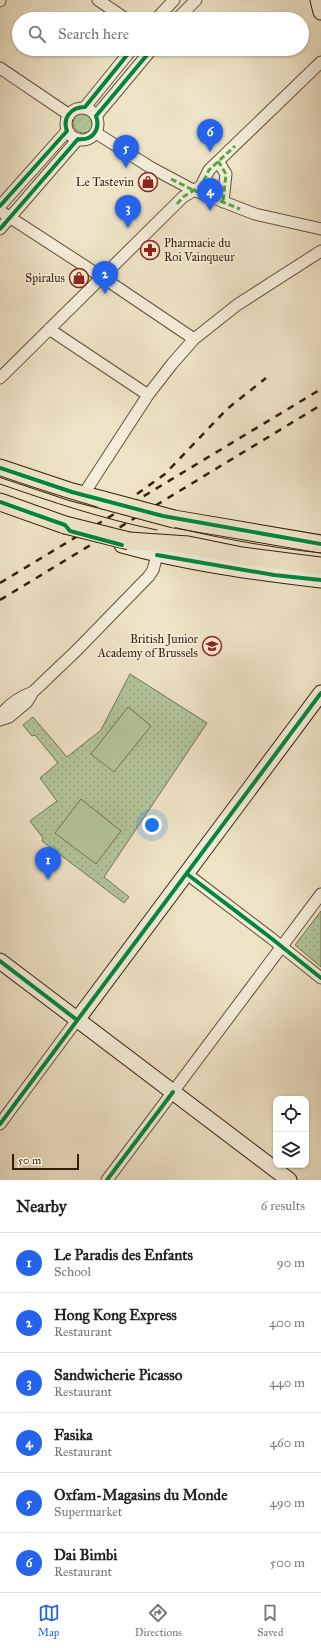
<!DOCTYPE html>
<style>
body{margin:0;font-family:"IM FELL Great Primer",serif;background:#f6f6f6;color:#222}
.controls{position:absolute;right:12px;bottom:12px;display:grid;overflow:hidden;border-radius:8px;box-shadow:0 1px 3px #0004}
.controls button{width:36px;height:36px;display:grid;place-items:center;padding:0;border:0;border-bottom:1px solid #e0e0e0;background:#fff;color:#222;font:20px sans-serif}
.scale{position:absolute;left:12px;bottom:10px;width:67px;box-sizing:border-box;padding-left:4px;border:2px solid #351f0a;border-top:0;font-size:11px;line-height:14px;white-space:nowrap;color:#351f0a;-webkit-text-stroke:3px #f4edda;paint-order:stroke}
.you{position:absolute;left:152px;top:825px;width:14px;height:14px;margin:-10px;border:3px solid #fff;border-radius:50%;background:#1a73e8;box-shadow:0 0 0 6px #1a73e833}
.badge{display:grid;place-items:center;width:26px;height:26px;border-radius:50%;background:#2563eb;color:#fff;font-size:13px;font-weight:700}
.pin{position:absolute;translate:-50% -33px;filter:drop-shadow(0 1px 2px #0008)}
.pin::after{content:'';position:absolute;top:21px;width:14px;height:12px;background:inherit;clip-path:polygon(0 0,100% 0,50% 100%)}
.list{margin:0;padding:0;list-style:none}
h2{display:flex;justify-content:space-between;align-items:center;height:52px;margin:0;padding:0 16px;font-size:17px}
h2 small{font-size:13px;font-weight:400;color:#767676}
.list li{display:grid;grid-template-columns:26px 1fr auto;gap:12px;align-items:center;box-sizing:border-box;height:60px;padding:0 16px;border-top:1px solid #e0e0e0}
.list b{display:block;font-size:15px;white-space:nowrap}
.list p{margin:0;font-size:13px;white-space:nowrap;color:#767676}
.list em{font-size:13px;font-style:normal;color:#767676}
.icon{flex:none;width:22px;height:22px;fill:none;stroke:currentColor;stroke-width:2;stroke-linecap:round;stroke-linejoin:round}
.map{position:relative;flex:none;width:321px;height:1180px;overflow:hidden}
.search{position:absolute;background:#fff;box-shadow:0 1px 3px #0004;left:12px;right:12px;top:12px;height:44px;display:flex;align-items:center;gap:10px;box-sizing:border-box;padding:0 14px;border-radius:22px;color:#767676;font-size:15px}
.sheet{height:412px;background:#fff}
nav{display:flex;justify-content:space-around;align-items:center;box-sizing:border-box;height:56px;border-top:1px solid #e0e0e0;background:#fff;font-size:11px;color:#767676}
nav a{display:grid;justify-items:center;gap:2px}
nav .on{color:#2563eb}
.map>svg:first-child{display:block}
.park{fill:url(#park-dots);stroke:#747252}
.garden{fill:url(#garden-furrows);stroke:#747252}
.pitch{fill:#b2c59a;stroke:#747252}
.lines{fill:none;stroke-linecap:round;stroke-linejoin:round}
.street-casing{stroke:#635039;stroke-width:13}
.secondary-casing{stroke:#351f0a;stroke-width:17}
.primary-casing{stroke:#351f0a;stroke-width:19}
.street{stroke:#f4edda;stroke-width:11}
.secondary{stroke:#f4edda;stroke-width:15}
.primary{stroke:#eee3c6;stroke-width:17}
.tram{stroke:#351f0a;stroke-width:1}
.rail{stroke:#351f0a;stroke-width:2.5;stroke-dasharray:7 7;stroke-linecap:butt}
.primary-bridge-casing{stroke:#351f0a;stroke-width:19;stroke-linecap:butt}
.primary-bridge{stroke:#eee3c6;stroke-width:17}
.quiet{stroke:#54aa41;stroke-width:3;stroke-dasharray:6 3;stroke-linecap:butt}
.cycleway-casing{stroke:#f4edda;stroke-width:6}
.cycleway{stroke:#00873e;stroke-width:4}
.labels{text-anchor:middle;stroke-width:3.5;stroke-linejoin:round;paint-order:stroke}
.poi-label{font-size:12px;fill:#351f0a;stroke:#f4edda;text-anchor:end}
</style>
<div class="map">
<svg width="321" height="1180" viewBox="0 0 321 1180">
<defs>
<pattern id="park-dots" width="8" height="8" patternUnits="userSpaceOnUse"><rect width="8" height="8" fill="#b2c59a"/><path d="M2 2h.1M6 6h.1" fill="none" stroke="#9aa983" stroke-width="1.8" stroke-linecap="round"/></pattern>
<pattern id="garden-furrows" width="10" height="10" patternUnits="userSpaceOnUse"><rect width="10" height="10" fill="#b2c59a"/><path d="M-1 1l2-2M0 10L10 0M9 11l2-2" fill="none" stroke="#9aa983"/></pattern>
</defs>
<rect width="100%" height="100%" fill="#eee3c6"/>
<filter id="stains"><feTurbulence type="fractalNoise" baseFrequency=".005" numOctaves="4"/><feColorMatrix values="0 0 0 0 .2 0 0 0 0 .09 0 0 0 0 .02 0 0 0 .5 -.17"/></filter>
<radialGradient id="worn" r=".72"><stop offset=".6" stop-color="#630" stop-opacity="0"/><stop offset="1" stop-color="#630" stop-opacity=".3"/></radialGradient>
<path class="park" d="M130,674l77,49 -103,154 25,20 -5,6 -82,-62 1,-3 -13,-17 27,-20 -17,-23 18,-15 -23,-28 -3,1 -9,-11 10,-8 34,40 34,-27z
M321,911v56l-26,-22z"/>
<path class="garden" d="M73 123a10 10 0 1 1 20 0a10 10 0 1 1-20 0Z"/>
<path class="pitch" d="M128,707l23,19 -37,46 -23,-18z
M81,799l40,32 -25,33 -41,-31z"/>
<g class="lines">
<g class="street-casing">
<path id="street" d="M98,0l28,19
M0,1v-1
M156,19l18,-19
M177,19l19,-19
M0,68l68,46
M85,107l47,-58
M66 124a16 16 0 1 1 32 0a16 16 0 1 1-32 0Z
M96,116l56,-67
M96,133l54,34 43,23 62,24 66,15
M218,161l8,13 -3,28
M0,206l67,-75
M0,211l111,72 83,56
M0,229l78,-90
M49,329l99,66
M0,378l183,-181 18,-11 8,-16 112,-108
M83,495l65,-100 24,-31 22,-25 43,-34 84,-54
M0,716c8,-11 20,-19 33,-24
M0,720l9,-3 18,-15 6,-10 44,-42 72,-74 4,-6 4,-15
M187,874l84,64 50,40
M0,1124l77,-104
M107,1180l214,-286"/>
</g>
<g class="secondary-casing">
<path id="secondary" d="M318,0l3,12
M122,545c64,18 132,27 199,35
M0,961l289,219
M77,1020l244,-327"/>
</g>
<g class="primary-casing">
<path id="primary" d="M0,468l72,24 31,8
M0,502l65,23
M174,519l147,25
M129,541l59,4 54,11 79,10"/>
</g>
<use href="#street" class="street"/>
<use href="#secondary" class="secondary"/>
<use href="#primary" class="primary"/>
<path class="tram" d="M0,476c105,36 210,65 321,77
M0,484c52,18 103,35 157,46"/>
<path class="rail" d="M137,494l28,-20 62,-65 39,-31
M0,583l321,-194
M0,600l321,-195"/>
<g class="primary-bridge-casing">
<path id="primary-bridge" d="M103,500l71,19
M65,525l64,16"/>
</g>
<use href="#primary-bridge" class="primary-bridge"/>
<path class="quiet" d="M218,161l8,13 -3,28
M171,179l22,11 47,19
M177,204l6,-7 18,-11 8,-16 26,-24"/>
<g class="cycleway-casing">
<path id="cycleway" d="M0,206l67,-75c-5,-13 4,-24 18,-24l47,-58
M0,229l78,-90c14,2 23,-9 18,-23l56,-67
M0,468l72,24 91,24 158,28
M0,502l65,23 5,6 52,14
M157,555l117,20 47,5
M187,874l84,64 50,40
M0,961l77,59
M0,1124l321,-431
M107,1180l66,-88"/>
</g>
<use href="#cycleway" class="cycleway"/>
</g>
<defs>
<g id="shop-ring" transform="scale(1)"><circle r="9.5" fill="#f4edda" stroke="#8f2418" stroke-width="1.5"/><path d="M-5-2.5h2.3a2.7 3.5 0 0 1 5.4 0H5L5.5 6h-11ZM-1.5-2.5h3a1.5 2.3 0 0 0-3 0Z" fill="#8f2418"/></g>
<g id="pharmacy-ring" transform="scale(1)"><circle r="9.5" fill="#f4edda" stroke="#8f2418" stroke-width="1.5"/><path d="M-2-6h4v4h4v4h-4v4h-4v-4h-4v-4h4Z" fill="#8f2418"/></g>
<g id="school-ring" transform="scale(1)"><circle r="9.5" fill="#f4edda" stroke="#8f2418" stroke-width="1.5"/><path d="M0-5L7-2L0 1L-7-2ZM-4 1L0 2.5L4 1V4Q0 6-4 4Z" fill="#8f2418"/></g>
</defs>
<g fill-rule="evenodd">
<use href="#shop-ring" x="148" y="182"/>
<use href="#pharmacy-ring" x="150" y="250"/>
<use href="#shop-ring" x="79" y="278"/>
<use href="#school-ring" x="212" y="646"/>
</g>
<g class="labels">
<g class="poi-label">
<text x="134" y="186">Le Tastevin</text>
<text x="164" y="247" text-anchor="start">Pharmacie du<tspan x="164" dy="14">Roi Vainqueur</tspan></text>
<text x="65" y="282">Spiralus</text>
<text x="198" y="643">British Junior<tspan x="198" dy="14">Academy of Brussels</tspan></text>
</g>
</g>
<rect width="100%" height="100%" filter="url(#stains)"/>
<rect width="100%" height="100%" fill="url(#worn)"/>
</svg>
<div class="controls">
<button><svg class="icon" aria-label="locate" viewBox="0 0 24 24"><circle cx="12" cy="12" r="6"/><path d="M12 2v4M12 18v4M2 12h4M18 12h4"/></svg></button>
<button><svg class="icon" aria-label="layers" viewBox="0 0 24 24"><path d="M12 4l9 5-9 5-9-5zM3 14l9 5 9-5"/></svg></button>
</div>
<div class="scale">50 m</div>
<div class="you"></div>
<div class="pin badge" style="left:48px;top:880px">1</div>
<div class="pin badge" style="left:105px;top:294px">2</div>
<div class="pin badge" style="left:128px;top:228px">3</div>
<div class="pin badge" style="left:210px;top:211px">4</div>
<div class="pin badge" style="left:126px;top:168px">5</div>
<div class="pin badge" style="left:210px;top:152px">6</div>
<div class="search"><svg class="icon" aria-label="search" viewBox="0 0 24 24"><circle cx="10" cy="10" r="6"/><path d="M15 15l6 6"/></svg>Search here</div>
</div>
<section class="sheet">
<h2>Nearby<small>6 results</small></h2>
<ul class="list">
<li><span class="badge">1</span><div><b>Le Paradis des Enfants</b><p>School</p></div><em>90 m</em></li>
<li><span class="badge">2</span><div><b>Hong Kong Express</b><p>Restaurant</p></div><em>400 m</em></li>
<li><span class="badge">3</span><div><b>Sandwicherie Picasso</b><p>Restaurant</p></div><em>440 m</em></li>
<li><span class="badge">4</span><div><b>Fasika</b><p>Restaurant</p></div><em>460 m</em></li>
<li><span class="badge">5</span><div><b>Oxfam-Magasins du Monde</b><p>Supermarket</p></div><em>490 m</em></li>
<li><span class="badge">6</span><div><b>Dai Bimbi</b><p>Restaurant</p></div><em>500 m</em></li>
</ul>
</section>
<nav>
<a class="on"><svg class="icon" aria-label="map" viewBox="0 0 24 24"><path d="M3 6l6-2 6 2 6-2v14l-6 2-6-2-6 2zM9 4v14M15 6v14"/></svg>Map</a>
<a><svg class="icon" aria-label="directions" viewBox="0 0 24 24"><path d="M12 3l9 9-9 9-9-9zM9 14v-3h6M13 9l2 2-2 2"/></svg>Directions</a>
<a><svg class="icon" aria-label="saved" viewBox="0 0 24 24"><path d="M7 4h10v16l-5-4-5 4z"/></svg>Saved</a>
</nav>
